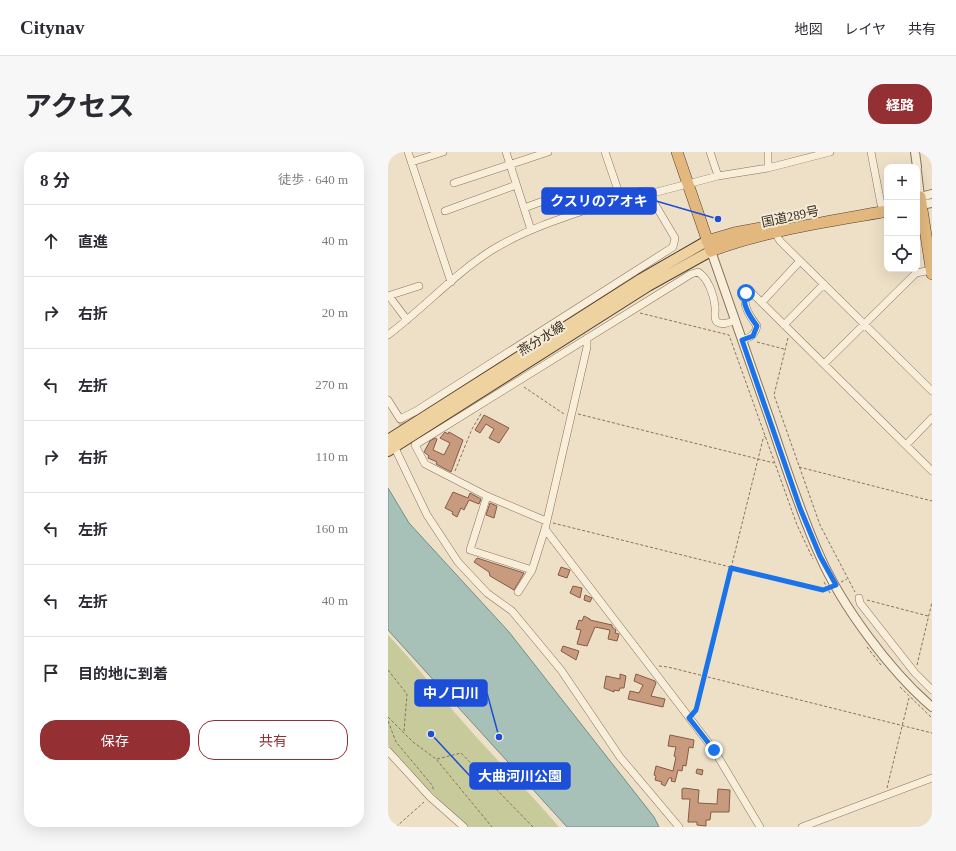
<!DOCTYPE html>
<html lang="ja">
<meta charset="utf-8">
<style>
body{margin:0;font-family:"Times New Roman","Noto Sans JP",serif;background:#f7f7f7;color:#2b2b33}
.controls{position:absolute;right:12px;top:12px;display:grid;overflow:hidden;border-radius:8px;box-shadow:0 4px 16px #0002}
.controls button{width:36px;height:36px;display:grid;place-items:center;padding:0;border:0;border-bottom:1px solid #e1e1e2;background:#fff;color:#2b2b33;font:20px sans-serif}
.stop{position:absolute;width:12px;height:12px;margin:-9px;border:3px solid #1a73e8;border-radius:50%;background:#fff}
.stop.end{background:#1a73e8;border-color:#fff;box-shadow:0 1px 4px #0008}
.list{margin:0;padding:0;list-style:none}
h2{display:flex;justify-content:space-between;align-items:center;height:52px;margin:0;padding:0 16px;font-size:17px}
h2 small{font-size:13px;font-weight:400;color:#7c7c81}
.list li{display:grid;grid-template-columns:26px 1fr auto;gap:12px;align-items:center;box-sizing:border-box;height:72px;padding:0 16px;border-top:1px solid #e1e1e2}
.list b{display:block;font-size:15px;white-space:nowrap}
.list em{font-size:13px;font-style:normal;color:#7c7c81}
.actions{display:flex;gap:8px;padding:12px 16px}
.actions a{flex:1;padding:9px 0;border:1px solid #942f34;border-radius:16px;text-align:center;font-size:14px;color:#942f34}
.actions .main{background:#942f34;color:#fff}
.icon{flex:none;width:22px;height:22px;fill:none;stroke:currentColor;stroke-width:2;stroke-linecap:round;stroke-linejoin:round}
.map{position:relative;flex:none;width:544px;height:675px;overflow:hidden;border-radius:16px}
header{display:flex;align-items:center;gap:24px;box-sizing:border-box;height:56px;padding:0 20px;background:#fff;border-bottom:1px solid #e1e1e2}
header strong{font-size:19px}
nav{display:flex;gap:22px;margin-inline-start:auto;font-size:14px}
.intro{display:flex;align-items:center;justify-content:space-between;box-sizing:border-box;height:96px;padding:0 24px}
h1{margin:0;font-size:28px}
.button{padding:10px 18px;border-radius:16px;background:#942f34;color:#fff;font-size:14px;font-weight:700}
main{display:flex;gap:24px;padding:0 24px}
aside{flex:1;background:#fff;border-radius:16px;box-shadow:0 4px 16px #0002}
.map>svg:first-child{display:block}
.green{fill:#c7cb9b}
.water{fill:#a8c1b8;stroke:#6f8f86}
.building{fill:#c99b7e;stroke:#865b44}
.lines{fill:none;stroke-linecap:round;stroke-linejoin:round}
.minor-tunnel{stroke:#c9bca6;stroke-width:7;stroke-dasharray:7 3.5;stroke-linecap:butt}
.minor-casing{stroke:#88725d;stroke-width:8}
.tertiary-casing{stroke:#88725d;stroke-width:10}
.primary-casing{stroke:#564131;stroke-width:12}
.trunk-casing{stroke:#564131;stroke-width:12}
.path{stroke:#88725d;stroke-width:1;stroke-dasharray:3 2;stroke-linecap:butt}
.minor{stroke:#f8eeda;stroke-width:7}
.tertiary{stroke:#f8eeda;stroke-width:8}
.primary{stroke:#eed3a1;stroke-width:10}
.trunk{stroke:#e3b87e;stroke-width:11}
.route{stroke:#1a73e8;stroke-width:5}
.labels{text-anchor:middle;stroke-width:4;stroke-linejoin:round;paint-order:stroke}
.street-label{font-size:13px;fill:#392b20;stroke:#f4ebd6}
.leader{fill:none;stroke:#1d4ed8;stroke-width:1.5}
.callout-dot{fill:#1d4ed8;stroke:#f4ebd6;stroke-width:1.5}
.callout{fill:#1d4ed8;stroke:#1d4ed8;stroke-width:1.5}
.callout-label{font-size:14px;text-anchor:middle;font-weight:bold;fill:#fff}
</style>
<header>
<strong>Citynav</strong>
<nav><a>地図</a><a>レイヤ</a><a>共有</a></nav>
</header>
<div class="intro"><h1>アクセス</h1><a class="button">経路</a></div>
<main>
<aside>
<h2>8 分<small>徒歩 · 640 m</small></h2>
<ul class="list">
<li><svg class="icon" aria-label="ahead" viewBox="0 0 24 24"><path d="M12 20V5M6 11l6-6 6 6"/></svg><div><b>直進</b></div><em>40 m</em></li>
<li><svg class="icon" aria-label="right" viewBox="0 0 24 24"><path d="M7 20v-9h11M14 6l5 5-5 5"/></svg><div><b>右折</b></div><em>20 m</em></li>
<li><svg class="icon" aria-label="left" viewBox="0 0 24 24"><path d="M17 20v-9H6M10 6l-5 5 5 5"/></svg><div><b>左折</b></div><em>270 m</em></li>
<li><svg class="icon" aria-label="right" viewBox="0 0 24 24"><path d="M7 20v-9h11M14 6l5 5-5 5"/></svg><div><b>右折</b></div><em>110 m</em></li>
<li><svg class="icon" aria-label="left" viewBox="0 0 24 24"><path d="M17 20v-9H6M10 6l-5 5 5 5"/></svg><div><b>左折</b></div><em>160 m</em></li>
<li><svg class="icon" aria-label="left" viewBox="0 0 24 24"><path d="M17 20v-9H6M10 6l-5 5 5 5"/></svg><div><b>左折</b></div><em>40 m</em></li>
<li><svg class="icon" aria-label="arrive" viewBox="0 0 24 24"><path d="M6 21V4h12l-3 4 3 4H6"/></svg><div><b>目的地に到着</b></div></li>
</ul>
<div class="actions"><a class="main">保存</a><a>共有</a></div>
</aside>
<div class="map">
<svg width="544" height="675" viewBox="0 0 544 675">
<rect width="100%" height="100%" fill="#ede0c7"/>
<path class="green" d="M0,483c27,28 50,59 76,88 31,36 65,68 95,104h-91l-65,-62 -15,-20z"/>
<path class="water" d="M0,336l21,35 100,109 145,185 5,10h-92l-179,-197z"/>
<path class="building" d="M96,263l25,13 -10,15 -10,-5 5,-9 -8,-5 -6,9 -5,-3z
M57,280l3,2 1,-2 14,8 -12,32 -15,-8 1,-2 -9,-4 1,-2 -5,-4 6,-11 5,-3 2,1 -4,11 11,5 6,-12 -10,-5z
M65,340l15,6 2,-5 11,6 -2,5 -10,-4 -5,10 -3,-2 -4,9 -5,-3 1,-2 -8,-4z
M102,351l7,3 -3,12 -8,-3z
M89,406l25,8 22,7 -10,17 -24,-14 -1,-4 -15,-10z
M173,415l9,3 -3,8 -9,-3z
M185,434l9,2 -2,10 -10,-5z
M197,443l7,3 -2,4 -6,-2z
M196,464l6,3v1l22,5v2l4,3 -1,3 4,1 -2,7 -9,-2 2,-9 -15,-3 -8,19 -10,-2 4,-14 -5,-1 3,-9 3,1z
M175,494l16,5 -3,9 -15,-9z
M232,522l6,2 -2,12h-4l-1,3 -5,-1v2l-10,-4 2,-12 14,3z
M248,522l19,7 1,2 -5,13 14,3 -2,8 -35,-8 2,-8 9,2 4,-8 -9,-4z
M282,583l24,5 -1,8 -4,-1 -3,19 -3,-1 -1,6 -4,-1 -3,12 -4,-1 1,-3h-3l-4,8 -4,-2 1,-2 -7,-2 1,-4 -2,-1 2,-9 17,5 3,-14 -2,-1 2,-9 -8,-1z
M309,617l6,1 -1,5 -6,-2z
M296,636l15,2 -1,13 19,1 1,-15 12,1 -1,22h-18l-1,8h-4v6l-9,-1v-3h-9l2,-23h-8v-10z"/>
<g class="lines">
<path class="minor-tunnel" d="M12,267l15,26"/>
<g class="minor-casing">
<path id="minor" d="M20,0l43,130
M118,0l25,78
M217,0l16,47
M322,0l8,24
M483,0l10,52
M24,10l31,-10
M380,16v-16
M66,31l94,-31
M136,56l44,-16
M57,59l71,-26
M387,81l5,8 152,150
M0,144l31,-10
M1,144l18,24
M374,150l38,-41
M396,173l40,-41
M0,183c36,-27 66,-61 104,-85 46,-28 99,-40 149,-59l16,1 61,-16 50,-8 62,-16
M354,188c9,-3 13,-5 15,-14 -6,-8 -17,-23 -10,-33l4,-1 181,179
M436,212l92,-91 16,-3
M0,248l12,19 16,-8 257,-164 2,-9 -28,-47
M5,292l34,71 31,47 29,31 25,18 49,59 59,87 59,70
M518,293l26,-27
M99,344l-17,54 62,20
M158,369l-59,-25 -62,-32 -10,-19 276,-171 7,-2c10,6 16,23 17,35 1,5 -2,11 2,15 5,4 13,0 18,-2
M157,377l169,221 46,77
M130,440l14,-22 13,-41 42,-182v-9
M471,446l1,5 55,70 17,17
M0,599l42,46 34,30
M414,675l130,-49"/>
</g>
<g class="tertiary-casing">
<path id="tertiary" d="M527,0l2,15
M529,19l3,26 12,-3
M533,53l11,-2
M323,99c20,58 40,115 60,172 15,44 29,89 48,131 22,51 71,117 113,153"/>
</g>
<g class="primary-casing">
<path id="primary" d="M0,288l253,-161 66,-38
M0,299l260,-165 63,-35"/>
</g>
<g class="trunk-casing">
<path id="trunk" d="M289,0l34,99c56,-21 117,-29 176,-40
M529,45h3l12,77
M319,89l27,-8 48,-9"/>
</g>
<path class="path" d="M252,161l89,22 68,190 16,34
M400,186l-14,57 46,130 35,67
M369,190l27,7
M136,235l40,27
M190,262l196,49
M411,315l133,34
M67,319l17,-42 10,-17
M165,371l270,67 4,-1
M436,430l6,11
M453,430l6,-3
M479,448l61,16
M479,495l14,18
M529,513l15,-63
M271,514l9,1 264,66
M0,518l19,24 -3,37
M512,535l32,31
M306,561l2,-3 8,-33 59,-238 2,-3
M0,565l25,25 23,17 56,68
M0,569l8,21 36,43 2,6
M49,607l24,-6 72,74
M499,636l22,-90
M8,675l28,-25"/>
<use href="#minor" class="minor"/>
<use href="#tertiary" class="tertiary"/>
<use href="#primary" class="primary"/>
<use href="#trunk" class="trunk"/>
</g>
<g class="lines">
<path class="route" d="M326,598l-25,-32 7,-8 35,-142 92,22 13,-5 -16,-29 -20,-48 -58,-168 11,-4 4,-10c-6,-8 -17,-23 -11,-33"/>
</g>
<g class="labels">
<g class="street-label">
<text transform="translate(402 64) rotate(-12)" y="5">国道289号</text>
<text transform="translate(153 186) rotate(-32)" y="5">燕分水線</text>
</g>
</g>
<path class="leader" d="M330 67L268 49M111 585L99 541M43 582L82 624"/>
<g class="callout-dot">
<circle cx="330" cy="67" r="4"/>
<circle cx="111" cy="585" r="4"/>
<circle cx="43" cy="582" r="4"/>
</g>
<g class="callout">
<rect x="154" y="36" width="114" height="26" rx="4"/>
<rect x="27" y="528" width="72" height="26" rx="4"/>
<rect x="82" y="611" width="100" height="26" rx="4"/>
</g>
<g class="callout-label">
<text x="211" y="54">クスリのアオキ</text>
<text x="63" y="546">中ノ口川</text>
<text x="132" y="629">大曲河川公園</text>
</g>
</svg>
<div class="controls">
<button>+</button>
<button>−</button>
<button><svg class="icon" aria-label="locate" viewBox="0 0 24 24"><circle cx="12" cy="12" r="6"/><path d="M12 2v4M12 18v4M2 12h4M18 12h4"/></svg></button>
</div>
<div class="stop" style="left:358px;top:141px"></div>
<div class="stop end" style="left:326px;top:598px"></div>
</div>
</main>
